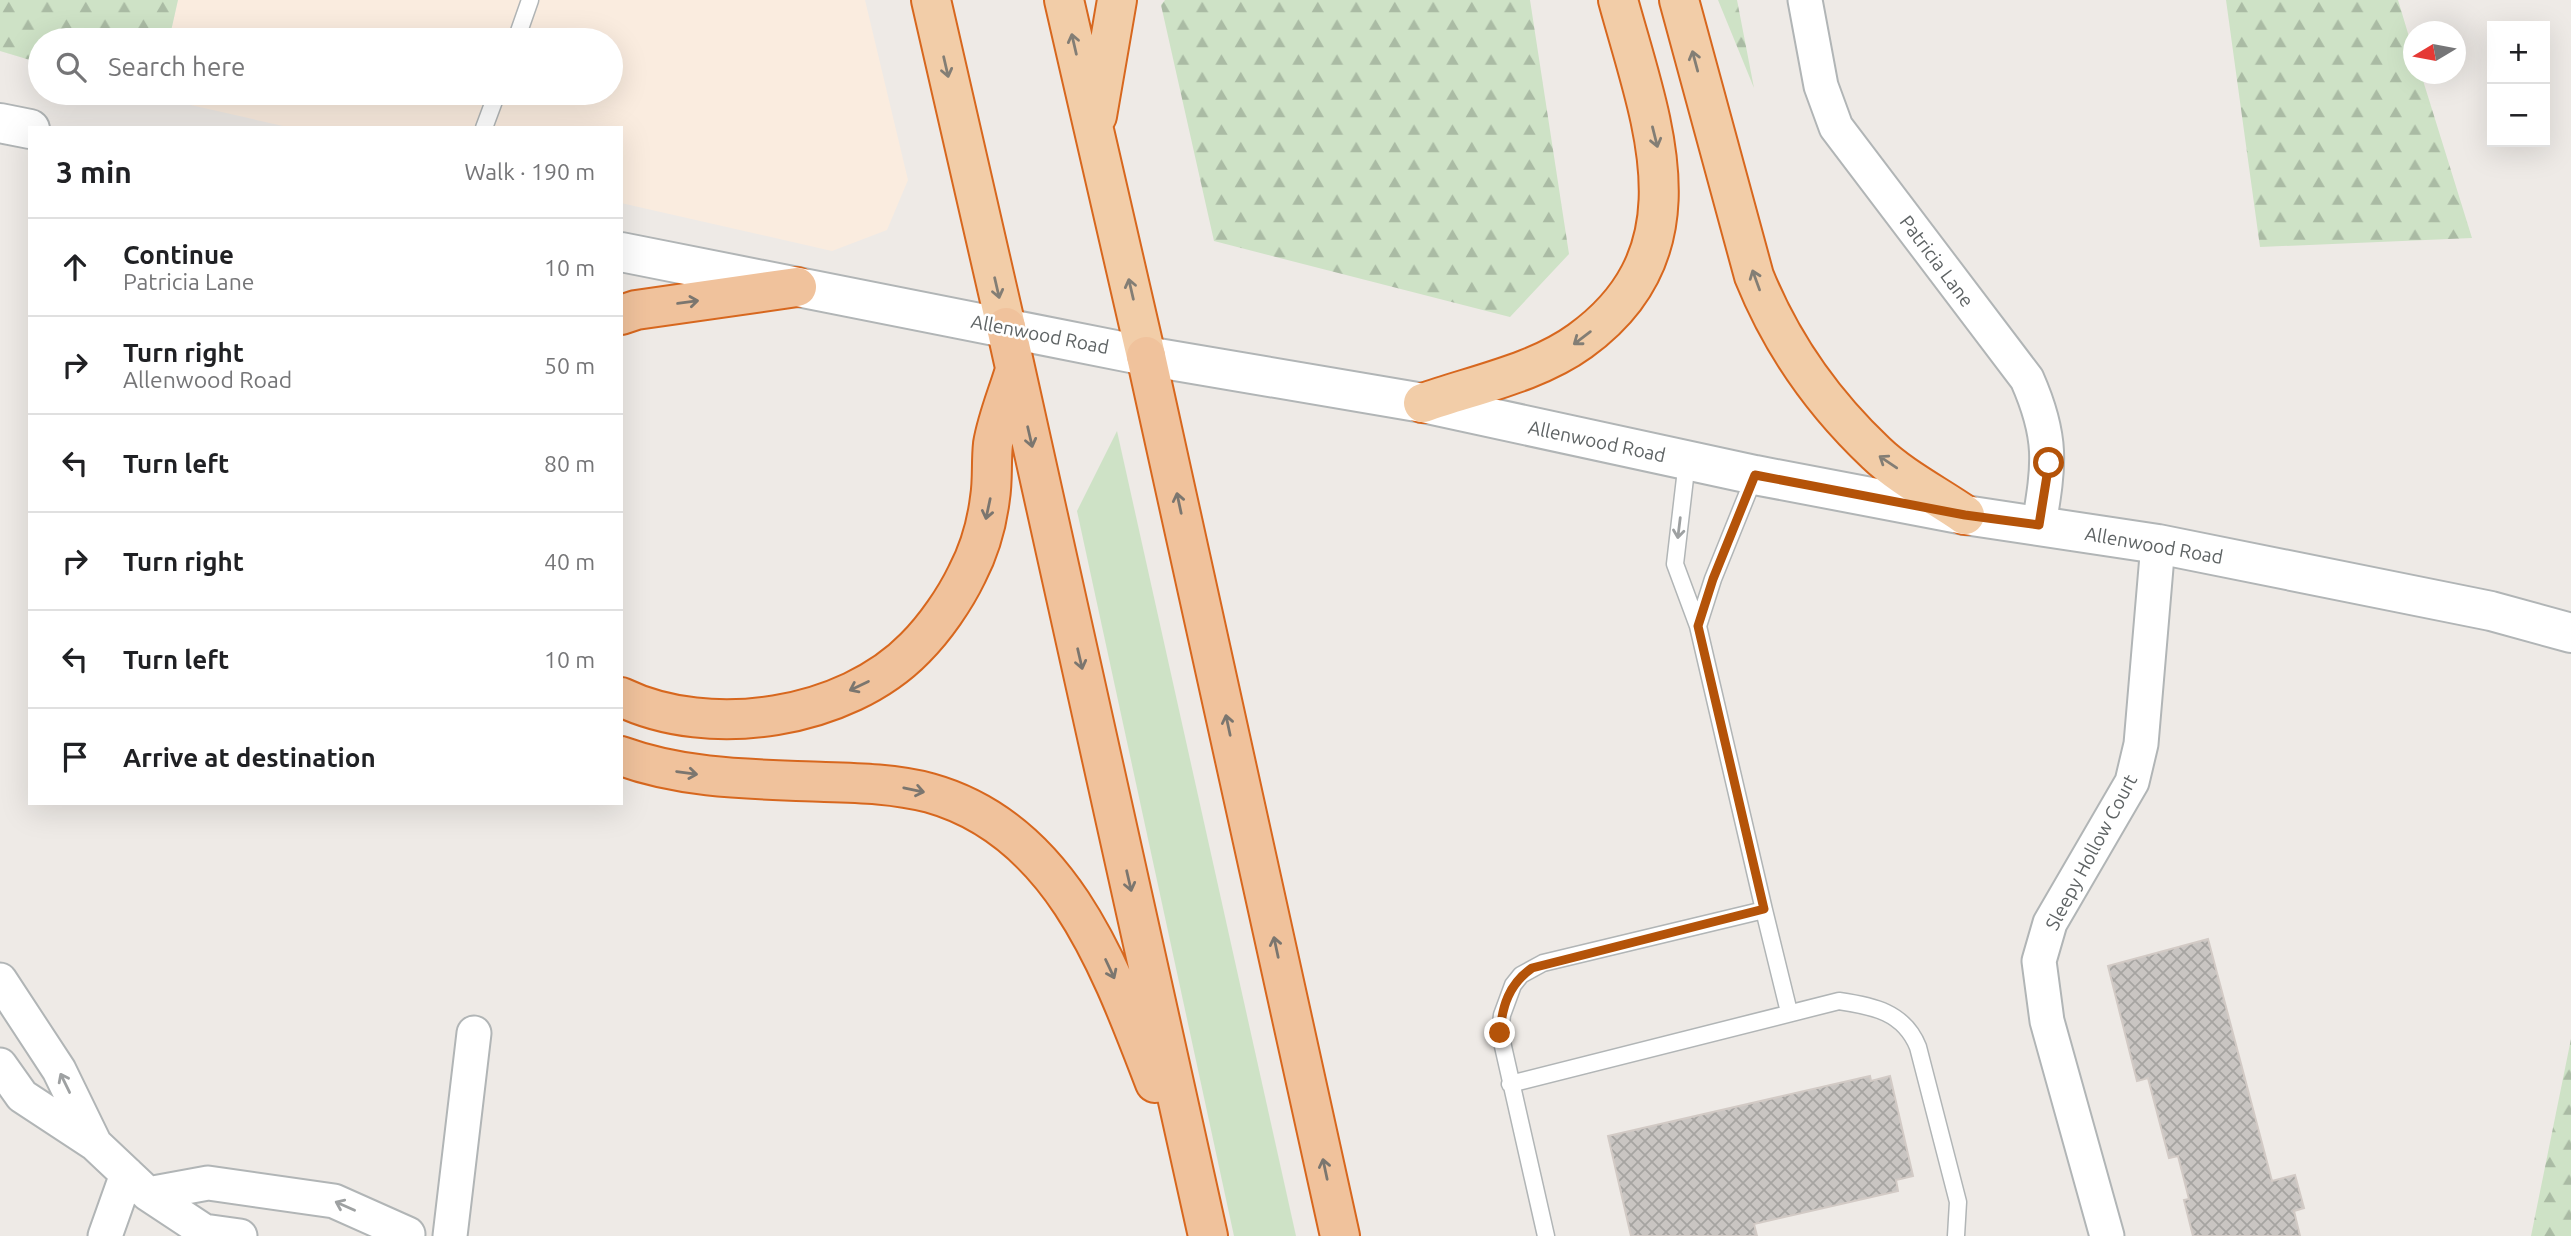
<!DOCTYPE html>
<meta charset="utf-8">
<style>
body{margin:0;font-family:Ubuntu,sans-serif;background:#f2f2f2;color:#202124}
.controls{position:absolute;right:21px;top:21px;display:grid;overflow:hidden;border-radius:0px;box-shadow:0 7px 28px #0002}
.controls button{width:63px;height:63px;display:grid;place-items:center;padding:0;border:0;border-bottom:2px solid #e0e0e0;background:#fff;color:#202124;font:35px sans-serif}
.compass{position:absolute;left:2403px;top:21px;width:63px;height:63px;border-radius:50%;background:#fff;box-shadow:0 7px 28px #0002;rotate:260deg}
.stop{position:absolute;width:21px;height:21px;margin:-16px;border:5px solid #b45309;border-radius:50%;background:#fff}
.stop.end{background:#b45309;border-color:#fff;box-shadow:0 2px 7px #0008}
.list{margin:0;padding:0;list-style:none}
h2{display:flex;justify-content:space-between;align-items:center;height:91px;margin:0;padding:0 28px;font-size:30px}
h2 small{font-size:23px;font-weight:400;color:#757577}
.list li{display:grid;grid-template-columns:46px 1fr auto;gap:21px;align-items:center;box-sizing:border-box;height:98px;padding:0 28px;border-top:2px solid #e0e0e0}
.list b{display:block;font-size:26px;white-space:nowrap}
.list p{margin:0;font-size:23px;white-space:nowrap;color:#757577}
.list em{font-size:23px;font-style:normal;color:#757577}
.icon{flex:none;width:38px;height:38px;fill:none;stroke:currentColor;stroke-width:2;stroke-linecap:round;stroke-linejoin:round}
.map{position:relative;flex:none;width:2571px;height:1236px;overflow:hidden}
.search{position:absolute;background:#fff;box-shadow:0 7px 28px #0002;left:28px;top:28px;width:595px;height:77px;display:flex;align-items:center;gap:18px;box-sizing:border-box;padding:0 24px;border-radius:38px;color:#757577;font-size:26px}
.panel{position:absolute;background:#fff;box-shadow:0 7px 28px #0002;left:28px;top:126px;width:595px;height:679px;border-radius:0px}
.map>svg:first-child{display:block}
.commercial{fill:#faecdf}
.green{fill:#cee2c6}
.forest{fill:url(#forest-firs)}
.building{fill:url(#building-cross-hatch);stroke:#d2cac5;stroke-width:2}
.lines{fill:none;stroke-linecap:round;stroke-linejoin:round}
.service-casing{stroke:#b1b5b6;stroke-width:19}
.minor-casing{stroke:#b1b5b6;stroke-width:37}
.tertiary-casing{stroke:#b1b5b6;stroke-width:42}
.trunk-casing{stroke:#d7671e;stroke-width:42}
.motorway-casing{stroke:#d7671e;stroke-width:42}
.service{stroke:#fff;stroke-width:16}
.minor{stroke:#fff;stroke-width:33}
.tertiary{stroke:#fff;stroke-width:38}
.trunk{stroke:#f2cda8;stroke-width:38}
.motorway{stroke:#f0c29c;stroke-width:38}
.oneway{stroke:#837e75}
.oneway2{stroke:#7b766f}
.oneway3{stroke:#9ea1a2}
.route{stroke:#b45309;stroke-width:9}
.labels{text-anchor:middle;stroke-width:5;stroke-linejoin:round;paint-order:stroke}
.street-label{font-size:19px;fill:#5e6364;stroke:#fff}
</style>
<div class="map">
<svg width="2571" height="1236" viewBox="0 0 2571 1236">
<defs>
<pattern id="forest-firs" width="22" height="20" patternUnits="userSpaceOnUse" patternTransform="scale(1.75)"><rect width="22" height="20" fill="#cee2c6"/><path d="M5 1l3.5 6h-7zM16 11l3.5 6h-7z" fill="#aabba4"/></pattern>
<pattern id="building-cross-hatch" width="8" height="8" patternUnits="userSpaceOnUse" patternTransform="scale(1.75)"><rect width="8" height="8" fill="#c9c5c2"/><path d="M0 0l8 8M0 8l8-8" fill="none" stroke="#a6a4a1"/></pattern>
</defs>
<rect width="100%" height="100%" fill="#eeeae6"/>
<path class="commercial" d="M178,0h687l43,180 -21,50 -55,21 -211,-48v-75h-329l-137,-31 1,-4h455v-53h-442z"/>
<path class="green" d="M1117,431l179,805h-62l-157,-725z"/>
<path class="forest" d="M0,0h178l-9,40h-129v23l-40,-12z
M1165,0h365l39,254 -59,63 -296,-76 -53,-236z
M1718,0h19l17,88z
M2226,0h172l15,50 1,24h7l51,164 -212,9z
M2571,1039v197h-40z"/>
<path class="building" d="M2208,939l64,242 23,-6 9,33 -10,3 6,25h-107l-9,-36 5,-1 -11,-43 -9,2 -21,-80 -11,3 -29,-115z
M1870,1076l1,5 19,-5 23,100 -17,4 2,11 -144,33 3,12h-126l-23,-100z"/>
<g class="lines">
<g class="service-casing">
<path id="service" d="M516,40l14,-40
M484,128l13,-35
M1698,626l15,-47 42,-104
M1764,910l25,102
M1510,1084l329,-83c34,5 65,11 79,46l40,155 -2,34
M1546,1236l-46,-203 2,-18 11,-30 8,-10 22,-12 221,-53 -66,-284 -23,-62 12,-103"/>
</g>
<g class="minor-casing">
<path id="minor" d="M1805,0l16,86 15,41 191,252c26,59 22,85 12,146
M0,980l59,90 36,74
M0,1065l22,31 73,48 53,50 56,37 36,5
M148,1194l60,-11 126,18 74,33
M105,1236l22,-62
M450,1236l24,-203
M2107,1236l-60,-215 -8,-60 11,-38 82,-141 9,-38 17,-200"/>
</g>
<g class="tertiary-casing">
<path id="tertiary" d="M0,123l30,6
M621,252l525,104 277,47 332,72 210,40 193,29 333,67 80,22"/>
</g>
<g class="trunk-casing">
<path id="trunk" d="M931,0l75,327
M1064,0l82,356
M1679,0l75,276c27,67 69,127 122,177 25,24 60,42 89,62
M1097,116l20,-116
M1423,403c51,-18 113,-30 157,-62 126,-91 71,-220 38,-341"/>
</g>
<g class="motorway-casing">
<path id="motorway" d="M621,315l15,-5 161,-23
M1006,327l202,909
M1146,356l194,880
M621,697c89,43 225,22 294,-49 20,-20 40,-49 52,-74 12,-23 20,-51 23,-76 3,-18 1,-36 3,-54 4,-24 14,-48 21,-71
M621,756c66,24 135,23 204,26 36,1 71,2 105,11 132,37 181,176 225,290"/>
</g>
<use href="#service" class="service"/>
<use href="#minor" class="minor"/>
<use href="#tertiary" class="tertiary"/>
<use href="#trunk" class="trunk"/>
<use href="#motorway" class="motorway"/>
</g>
<defs><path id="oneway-shaft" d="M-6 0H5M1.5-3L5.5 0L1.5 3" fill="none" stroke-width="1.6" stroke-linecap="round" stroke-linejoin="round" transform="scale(1.75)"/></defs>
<g class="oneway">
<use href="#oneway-shaft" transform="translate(1074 44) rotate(-103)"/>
<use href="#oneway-shaft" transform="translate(1695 61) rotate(-105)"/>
<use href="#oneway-shaft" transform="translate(946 67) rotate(77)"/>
<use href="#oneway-shaft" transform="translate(1655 137) rotate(76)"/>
<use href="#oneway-shaft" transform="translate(1756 280) rotate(-110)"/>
<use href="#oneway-shaft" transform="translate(997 288) rotate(77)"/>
<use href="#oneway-shaft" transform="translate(1131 289) rotate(-103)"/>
<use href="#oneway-shaft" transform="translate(1582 338) rotate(143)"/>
<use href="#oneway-shaft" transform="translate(1888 462) rotate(-146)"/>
</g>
<g class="oneway2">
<use href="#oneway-shaft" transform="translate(688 302) rotate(-8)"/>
<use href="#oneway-shaft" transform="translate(1030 437) rotate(77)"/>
<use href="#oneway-shaft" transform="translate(1179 503) rotate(-102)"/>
<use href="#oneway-shaft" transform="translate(988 509) rotate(102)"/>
<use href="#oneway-shaft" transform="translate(1080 659) rotate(77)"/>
<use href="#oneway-shaft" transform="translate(859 686) rotate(154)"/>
<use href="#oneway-shaft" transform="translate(1228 725) rotate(-102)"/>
<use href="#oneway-shaft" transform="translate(687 773) rotate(8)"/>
<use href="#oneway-shaft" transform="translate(914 790) rotate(12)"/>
<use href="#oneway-shaft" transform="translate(1129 881) rotate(77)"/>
<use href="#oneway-shaft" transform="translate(1276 947) rotate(-102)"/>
<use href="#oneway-shaft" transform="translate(1110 969) rotate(65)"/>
<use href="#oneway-shaft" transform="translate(1325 1169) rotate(-102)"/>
</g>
<g class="oneway3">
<use href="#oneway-shaft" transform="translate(1679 528) rotate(97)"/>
<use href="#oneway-shaft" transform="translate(65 1083) rotate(-116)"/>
<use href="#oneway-shaft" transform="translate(345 1206) rotate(-156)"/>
</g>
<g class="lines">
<path class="route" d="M1500,1033c2,-27 9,-49 32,-65l232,-59 -66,-283 15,-47 42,-104 210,40 74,10 10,-62"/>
</g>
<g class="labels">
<g class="street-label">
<text transform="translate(1937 261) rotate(53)" y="7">Patricia Lane</text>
<text transform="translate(1040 334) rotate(11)" y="7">Allenwood Road</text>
<text transform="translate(1597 441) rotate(12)" y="7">Allenwood Road</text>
<text transform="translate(2154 545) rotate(10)" y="7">Allenwood Road</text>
<text transform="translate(2091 852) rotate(-62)" y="7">Sleepy Hollow Court</text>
</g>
</g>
</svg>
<div class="controls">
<button>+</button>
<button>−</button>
</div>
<svg class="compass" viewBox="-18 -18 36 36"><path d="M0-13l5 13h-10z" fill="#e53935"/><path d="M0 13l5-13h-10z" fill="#757577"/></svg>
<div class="stop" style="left:2049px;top:463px"></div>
<div class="stop end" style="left:1500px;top:1033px"></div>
<div class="search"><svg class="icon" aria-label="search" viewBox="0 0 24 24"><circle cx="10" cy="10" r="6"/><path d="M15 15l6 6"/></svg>Search here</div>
<section class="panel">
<h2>3 min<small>Walk · 190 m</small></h2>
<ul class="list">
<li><svg class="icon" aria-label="ahead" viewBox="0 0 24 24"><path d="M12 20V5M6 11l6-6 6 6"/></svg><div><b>Continue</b><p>Patricia Lane</p></div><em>10 m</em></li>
<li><svg class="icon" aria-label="right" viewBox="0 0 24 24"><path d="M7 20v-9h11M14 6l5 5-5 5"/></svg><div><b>Turn right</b><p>Allenwood Road</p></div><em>50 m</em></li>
<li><svg class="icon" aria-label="left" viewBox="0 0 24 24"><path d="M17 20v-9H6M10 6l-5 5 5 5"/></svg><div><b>Turn left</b></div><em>80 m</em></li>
<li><svg class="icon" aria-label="right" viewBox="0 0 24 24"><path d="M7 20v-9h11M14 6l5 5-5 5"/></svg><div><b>Turn right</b></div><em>40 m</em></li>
<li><svg class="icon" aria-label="left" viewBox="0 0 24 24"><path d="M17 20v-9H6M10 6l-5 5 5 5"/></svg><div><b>Turn left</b></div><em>10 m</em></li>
<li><svg class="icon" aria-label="arrive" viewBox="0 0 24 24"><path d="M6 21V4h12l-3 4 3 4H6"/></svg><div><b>Arrive at destination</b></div></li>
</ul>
</section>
</div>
